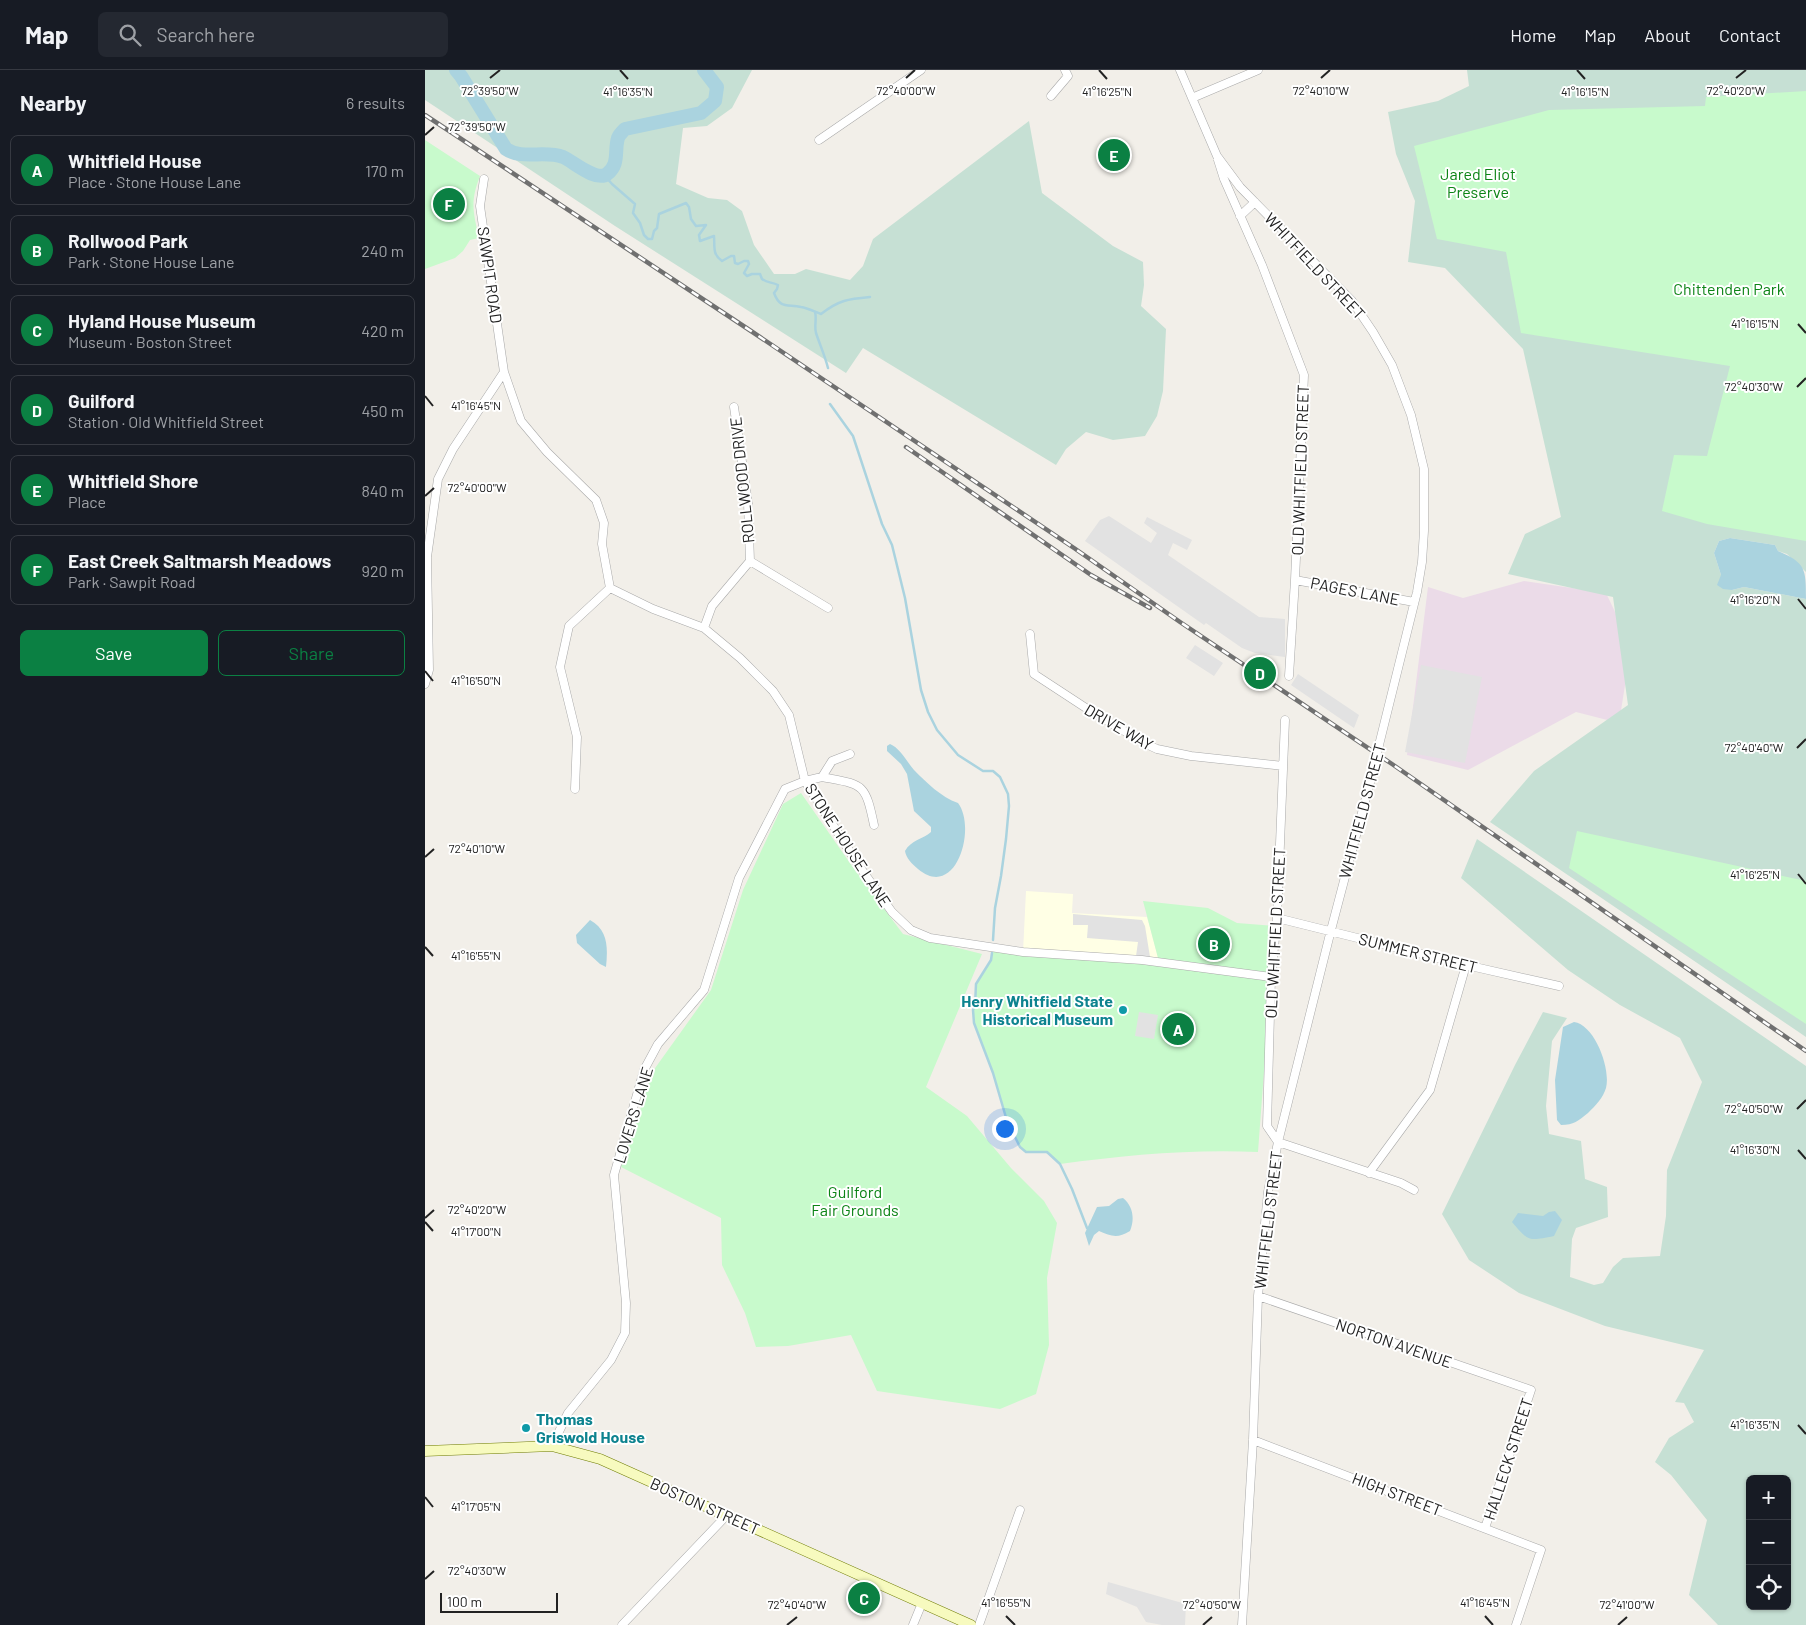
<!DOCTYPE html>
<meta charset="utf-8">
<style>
body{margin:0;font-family:Barlow,sans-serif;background:#242831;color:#f1f3f6}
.controls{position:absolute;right:15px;bottom:15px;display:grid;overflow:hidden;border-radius:8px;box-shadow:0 1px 4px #0004}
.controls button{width:45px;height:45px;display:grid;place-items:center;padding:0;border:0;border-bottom:1px solid #363941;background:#171b24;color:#f1f3f6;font:25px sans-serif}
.scale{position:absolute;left:15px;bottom:12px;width:118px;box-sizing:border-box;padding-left:5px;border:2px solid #222;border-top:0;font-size:14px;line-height:18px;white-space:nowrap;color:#222;-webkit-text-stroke:4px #fff;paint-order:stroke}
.you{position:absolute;left:579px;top:1058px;width:18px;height:18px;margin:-12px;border:4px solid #fff;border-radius:50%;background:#1a73e8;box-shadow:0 0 0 8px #1a73e833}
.badge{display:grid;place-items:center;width:32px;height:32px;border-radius:50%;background:#0b8043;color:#fff;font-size:16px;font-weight:700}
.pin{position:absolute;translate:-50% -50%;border:2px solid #fff;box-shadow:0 1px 5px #0006}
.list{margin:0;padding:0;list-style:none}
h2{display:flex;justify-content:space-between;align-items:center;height:65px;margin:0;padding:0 20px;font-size:21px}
h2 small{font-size:16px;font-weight:400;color:#9ea1a6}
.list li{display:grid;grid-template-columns:32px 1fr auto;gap:15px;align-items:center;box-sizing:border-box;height:70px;margin:0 10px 10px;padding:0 10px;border:1px solid #363941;border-radius:8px}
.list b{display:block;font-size:19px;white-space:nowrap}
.list p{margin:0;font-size:16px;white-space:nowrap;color:#9ea1a6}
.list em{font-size:16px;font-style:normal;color:#9ea1a6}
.actions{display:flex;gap:10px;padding:15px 20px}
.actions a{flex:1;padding:11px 0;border:1px solid #0b8043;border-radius:8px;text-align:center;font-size:18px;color:#0b8043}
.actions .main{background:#0b8043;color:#fff}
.icon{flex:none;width:28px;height:28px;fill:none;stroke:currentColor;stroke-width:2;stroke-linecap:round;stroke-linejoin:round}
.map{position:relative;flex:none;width:1381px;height:1555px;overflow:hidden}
header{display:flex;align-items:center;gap:30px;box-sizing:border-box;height:70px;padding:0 25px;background:#171b24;border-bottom:1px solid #363941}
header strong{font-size:24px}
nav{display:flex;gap:28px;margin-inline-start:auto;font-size:18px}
.search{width:350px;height:45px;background:#242831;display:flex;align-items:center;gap:12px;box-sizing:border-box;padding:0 18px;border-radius:8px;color:#9ea1a6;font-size:19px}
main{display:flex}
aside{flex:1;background:#171b24}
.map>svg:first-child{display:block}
.industrial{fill:#ebdbe8}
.education{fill:#ffffe5}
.wetland{fill:#c6e0d4;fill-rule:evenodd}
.park{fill:#c8facc}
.parking{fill:#e2e2e2}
.water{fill:#aad3df}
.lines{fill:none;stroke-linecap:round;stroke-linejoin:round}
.stream{stroke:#aad3df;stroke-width:2.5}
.river{stroke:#aad3df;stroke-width:14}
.street-casing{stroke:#a9a9a9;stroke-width:9}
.secondary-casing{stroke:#707d05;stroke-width:11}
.street{stroke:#fff;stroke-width:8}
.secondary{stroke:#f7fabf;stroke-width:10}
.rail-casing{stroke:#707070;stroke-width:4.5}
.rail{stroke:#fff;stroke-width:2.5;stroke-dasharray:8;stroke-linecap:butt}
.street-bridge-casing{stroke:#a9a9a9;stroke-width:9;stroke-linecap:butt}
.street-bridge{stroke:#fff;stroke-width:8}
.ticks{fill:none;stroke:#222;stroke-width:2}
.culture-dot{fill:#0f9aa8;stroke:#fff;stroke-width:2}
.labels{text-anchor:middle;stroke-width:4;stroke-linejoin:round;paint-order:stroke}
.park-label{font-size:16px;fill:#0c8416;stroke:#fff}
.street-label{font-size:16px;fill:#222;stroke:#fff}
.culture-label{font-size:16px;font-weight:bold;fill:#0d838f;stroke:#fff;text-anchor:end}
.ticks-label{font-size:12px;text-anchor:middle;fill:#222;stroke:#fff;stroke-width:4;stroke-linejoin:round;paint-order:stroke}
</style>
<header>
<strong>Map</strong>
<div class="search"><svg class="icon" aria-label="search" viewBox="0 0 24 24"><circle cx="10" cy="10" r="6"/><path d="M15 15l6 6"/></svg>Search here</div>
<nav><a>Home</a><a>Map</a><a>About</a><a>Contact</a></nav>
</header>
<main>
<aside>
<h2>Nearby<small>6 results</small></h2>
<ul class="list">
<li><span class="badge">A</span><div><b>Whitfield House</b><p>Place · Stone House Lane</p></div><em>170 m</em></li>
<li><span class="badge">B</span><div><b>Rollwood Park</b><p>Park · Stone House Lane</p></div><em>240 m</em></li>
<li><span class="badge">C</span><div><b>Hyland House Museum</b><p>Museum · Boston Street</p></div><em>420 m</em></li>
<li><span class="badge">D</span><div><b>Guilford</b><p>Station · Old Whitfield Street</p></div><em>450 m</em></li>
<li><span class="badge">E</span><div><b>Whitfield Shore</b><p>Place</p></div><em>840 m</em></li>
<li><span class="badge">F</span><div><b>East Creek Saltmarsh Meadows</b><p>Park · Sawpit Road</p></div><em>920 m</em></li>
</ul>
<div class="actions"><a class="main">Save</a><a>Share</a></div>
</aside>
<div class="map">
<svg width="1381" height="1555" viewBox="0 0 1381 1555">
<rect width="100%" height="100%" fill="#f2efe9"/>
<path class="industrial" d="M1099,511l82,12 10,21 13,46 -10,63 -43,-11 -108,58 -61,-15 21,-168 35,11z"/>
<path class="education" d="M601,821l47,3 -1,19 75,4 13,46 -137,-11z"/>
<path class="wetland" d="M0,0h327l-20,38 -25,18 -24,2 -7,56 32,14 19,2 15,11 12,34 20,29h21l11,-5 44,11 13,-14 10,-27 156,-118 13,72 71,53 30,16 1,23 -3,21 25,23 -3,62 -6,25 -12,20 -32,4 -27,-8 -20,17 -10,16 -193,-117 -17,25 -231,-147 -190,-126z
M1042,0h339v502l-19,-18 -9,-3 -3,-6 -45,-7 -11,3 -5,12 7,22 11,15 12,-3 62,12v438l-316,-215 44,-51 94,-66 -15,-108 -105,-23 17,-40 36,-17 -38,-168 -78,-81 -37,-6 7,-61 -19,-47 -8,-42 50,-11 31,-15z
M1052,769l329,227v559h-88l-29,-30 18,-75 -36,-45 -16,-13 14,-24 25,-16 -10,-19 -9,-1 29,-52 -99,-24 -86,-33 -50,-33 -27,-46 73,-149 28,-53 24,6 -15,23 -6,65 3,28 32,7 4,38 22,8 1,30 -32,11 -4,11 -2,38 24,8 9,-2 10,-16 10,-9 37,-2 6,-40 1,-46 35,-88 -22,-44 -60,-33 -52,-35 -107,-92zM1325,1409h37v127h-37z"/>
<path class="park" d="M1381,21v450l-99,-17 -45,-13 12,-56 33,1 23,-90 -209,-33 -15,-81 -69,-13 -23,-93 135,-36 156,-4 1,-9z
M0,70l55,36c-10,26 -7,35 -1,62l-9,2 -7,11 -8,7 -30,11z
M376,723l51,73 51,68 79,20 -56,133 41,29 44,52 33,33 13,22 -10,55 2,67 -13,49 -36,15 -123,-18 -26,-56 -63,11 -32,1 -11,-34 -23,-48 -1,-47 -100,-51 32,-96 58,-81 32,-100 40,-86z
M1152,761l229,50v143l-237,-156z
M718,831l65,7 29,15 39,3 -5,51 -13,175c-66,-3 -132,3 -198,12 -12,-12 -17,-14 -34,-12l-6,-5 -13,-26 -14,-48 -19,-50 -1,-13 2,-4 1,-22 15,-24 1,-13 167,15z"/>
<path class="parking" d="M684,446l42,27 6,-10 -13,-10 3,-6 45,23 -5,10 -14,-7 -5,12 91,62 26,2v38l-30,-4 -13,-5 -36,-25 -2,2 -119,-84 15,-21z
M770,575l28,18 -9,13 -28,-18z
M996,595l61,12 -17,86 -60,-11z
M873,604l61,41 -5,13 -63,-43z
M648,844l69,6 3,6 5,31 -14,-1 2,-14 -51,-4 1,-13h-15z
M714,942l19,3 -4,24 -19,-3z
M683,1512l78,22 -1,21h-23l-16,-3 -9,-15 -31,-13z"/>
<path class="water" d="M1305,468l45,7 3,6c28,12 28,18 28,48l-62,-12 -12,3 -9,-1 -6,-4 4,-10 -7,-22 5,-12z
M465,674c10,4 17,18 24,26 13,13 27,27 44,33 19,25 -2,98 -40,66 -6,-5 -12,-11 -13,-18 6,-11 18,-12 26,-19v-5l-17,-16 -7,-37 -6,-10 -14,-13v-5z
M165,850c18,10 18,27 16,47l-6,-3 -23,-21 -1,-8z
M1149,952c21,3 37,47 32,66 -3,10 -10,17 -18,25 -10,8 -14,12 -27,12l-4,-5 -2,-40 8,-53z
M698,1128c10,8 12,21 7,33 -13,8 -19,5 -31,0l-5,4 -5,11 -4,-13 12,-26 12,-1 9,-7z
M1130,1141l7,9 -8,16c-25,5 -25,6 -42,-14l6,-9 25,3 6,-4z"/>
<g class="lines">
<path class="stream" d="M180,106l7,8 23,20 -2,9 7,10 4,12 4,4h4l2,-8 3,-3 2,-14 27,-11 3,4 2,12 5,7 10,-1 -7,10 1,6 14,-5c1,11 -2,18 8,25l9,-5h3l1,7 3,1 6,-3h4l1,3 -5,9 3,3 5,-2h8l2,5c5,4 10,3 16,6l-1,4 -3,4c6,16 13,11 27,14 7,1 14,5 20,7 18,-14 27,-15 49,-17
M390,242c2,7 -1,14 1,21 4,12 9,23 12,35
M405,334l23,32 29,88 10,21 13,53 16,92 7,22 9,18 21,25 25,16h10l7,6 8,17 1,12 -3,33 -5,37 -6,32 -2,32
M567,883l-1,7 -15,24 -1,22 -2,4 1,13 19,50 14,48 13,26 6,5h21l13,12 12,25 15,39"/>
<path class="river" d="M31,0l5,6 45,73c16,11 39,1 57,8 11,5 33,25 44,17 13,-10 7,-23 11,-36 1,-3 5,-7 7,-9l76,-16 14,-12 2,-14 -13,-17"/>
<g class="street-casing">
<path id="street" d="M755,0l37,86 23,31 112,114 21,31 19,33 19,50 13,54v62l-2,31 -5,30 -38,153
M626,26l17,-20 -3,-6
M767,28l66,-28
M394,70l102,-70
M793,90l6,19 38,86 42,110 -9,205 -6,96
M59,109l-4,27 24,166 17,49 26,31 49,48 8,23 -2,21 8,44 43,21 51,19 36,30 33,33 16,24 16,66 52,82 35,49 19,18 19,8 93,14 119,8 129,17
M815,146l15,-14
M325,491l78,47
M870,510l119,22
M279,558l8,-22 38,-45 -2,-58 -14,-96
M605,564l4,40 55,36 57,34 11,5 34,7 92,10
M0,614l4,-14 -2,-113 11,-78 15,-30 51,-77
M860,650l-8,198 -6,59 -4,149 11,16 123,41 13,7
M397,707c41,8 43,5 52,48
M150,719l2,-52 -17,-70 9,-41 41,-38
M852,848l189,47 93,21
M944,1103l61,-83 36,-125
M833,1226l273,94 -46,138
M828,1370l288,110 -25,75
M127,1376l16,-33 43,-53 14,-27 1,-30 -12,-128 30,-105 14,-26 46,-54 35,-112 46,-89 20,-8 17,-4 10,-16 18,-7
M197,1555l105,-110
M488,1555l9,-22
M554,1555l41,-115
M817,1555l11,-185 5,-144 10,-104 10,-50 53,-212 42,-159"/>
</g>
<g class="secondary-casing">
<path id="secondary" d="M0,1381l127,-5 48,13 371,166"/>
</g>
<use href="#street" class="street"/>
<use href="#secondary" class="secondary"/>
<g class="rail-casing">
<path id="rail" d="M0,45l326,216 323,217 106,74 212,142 414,287
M481,377l185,128 59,33"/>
</g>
<use href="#rail" class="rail"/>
<g class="street-bridge-casing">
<path id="street-bridge" d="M948,701l6,-26"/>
</g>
<use href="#street-bridge" class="street-bridge"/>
</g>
<path class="ticks" d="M195,0l8,9M674,0l8,9M1152,0l8,9M65,8l10,-8M481,8l9,-8M896,8l9,-8M1311,8l10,-8M0,65l9,-8M1373,254l8,9M1372,317l9,-9M0,326l8,10M0,426l9,-8M1373,529l8,10M0,601l8,10M1372,678l9,-9M0,787l9,-8M1373,804l8,10M0,877l8,9M1372,1039l9,-9M1373,1080l8,9M0,1148l9,-8M0,1152l8,9M1373,1355l8,9M0,1427l8,10M0,1509l9,-8M581,1546l9,9M1060,1546l8,9M362,1555l10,-8M778,1555l9,-8M1193,1555l9,-8"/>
<g class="culture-dot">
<circle cx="698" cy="940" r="5"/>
<circle cx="101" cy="1358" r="5"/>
</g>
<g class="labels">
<g class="park-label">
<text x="1053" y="110">Jared Eliot<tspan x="1053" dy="18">Preserve</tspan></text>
<text x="1304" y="225">Chittenden Park</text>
<text x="430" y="1128">Guilford<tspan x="430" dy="18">Fair Grounds</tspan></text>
</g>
<g class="street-label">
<text transform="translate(890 196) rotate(47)" y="6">WHITFIELD STREET</text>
<text transform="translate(65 205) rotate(82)" y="6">SAWPIT ROAD</text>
<text transform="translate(875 400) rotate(-88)" y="6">OLD WHITFIELD STREET</text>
<text transform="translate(317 410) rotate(-96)" y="6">ROLLWOOD DRIVE</text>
<text transform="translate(930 521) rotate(11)" y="6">PAGES LANE</text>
<text transform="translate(694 657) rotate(30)" y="6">DRIVE WAY</text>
<text transform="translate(937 741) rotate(-75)" y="6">WHITFIELD STREET</text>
<text transform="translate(423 775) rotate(57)" y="6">STONE HOUSE LANE</text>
<text transform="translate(850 863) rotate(-87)" y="6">OLD WHITFIELD STREET</text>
<text transform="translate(993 883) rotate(14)" y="6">SUMMER STREET</text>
<text transform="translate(208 1045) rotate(-73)" y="6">LOVERS LANE</text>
<text transform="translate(843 1150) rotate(-83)" y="6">WHITFIELD STREET</text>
<text transform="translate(969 1273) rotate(19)" y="6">NORTON AVENUE</text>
<text transform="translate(1083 1389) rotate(-72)" y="6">HALLECK STREET</text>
<text transform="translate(972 1424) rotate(21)" y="6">HIGH STREET</text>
<text transform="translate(280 1436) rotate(24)" y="6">BOSTON STREET</text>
</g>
<g class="culture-label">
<text x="688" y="937">Henry Whitfield State<tspan x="688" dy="18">Historical Museum</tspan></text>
<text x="111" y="1355" text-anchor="start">Thomas<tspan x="111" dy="18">Griswold House</tspan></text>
</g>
</g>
<g class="ticks-label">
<text x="65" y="25">72°39'50"W</text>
<text x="481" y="25">72°40'00"W</text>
<text x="896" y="25">72°40'10"W</text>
<text x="1311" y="25">72°40'20"W</text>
<text x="203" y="26">41°16'35"N</text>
<text x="682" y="26">41°16'25"N</text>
<text x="1160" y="26">41°16'15"N</text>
<text x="52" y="61">72°39'50"W</text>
<text x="1330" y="258">41°16'15"N</text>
<text x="1329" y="321">72°40'30"W</text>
<text x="51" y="340">41°16'45"N</text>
<text x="52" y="422">72°40'00"W</text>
<text x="1330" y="534">41°16'20"N</text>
<text x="51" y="615">41°16'50"N</text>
<text x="1329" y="682">72°40'40"W</text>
<text x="52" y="783">72°40'10"W</text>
<text x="1330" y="809">41°16'25"N</text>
<text x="51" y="890">41°16'55"N</text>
<text x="1329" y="1043">72°40'50"W</text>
<text x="1330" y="1084">41°16'30"N</text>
<text x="52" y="1144">72°40'20"W</text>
<text x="51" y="1166">41°17'00"N</text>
<text x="1330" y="1359">41°16'35"N</text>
<text x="51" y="1441">41°17'05"N</text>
<text x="52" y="1505">72°40'30"W</text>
<text x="581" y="1537">41°16'55"N</text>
<text x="1060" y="1537">41°16'45"N</text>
<text x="372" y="1539">72°40'40"W</text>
<text x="787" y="1539">72°40'50"W</text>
<text x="1202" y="1539">72°41'00"W</text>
</g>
</svg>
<div class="controls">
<button>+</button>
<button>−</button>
<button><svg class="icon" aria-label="locate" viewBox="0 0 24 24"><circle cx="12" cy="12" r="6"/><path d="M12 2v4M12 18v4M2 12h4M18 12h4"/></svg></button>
</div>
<div class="scale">100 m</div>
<div class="you"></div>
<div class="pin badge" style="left:753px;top:959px">A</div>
<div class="pin badge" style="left:789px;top:874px">B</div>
<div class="pin badge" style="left:439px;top:1528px">C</div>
<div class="pin badge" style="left:835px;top:603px">D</div>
<div class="pin badge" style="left:689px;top:85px">E</div>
<div class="pin badge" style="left:24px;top:134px">F</div>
</div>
</main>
